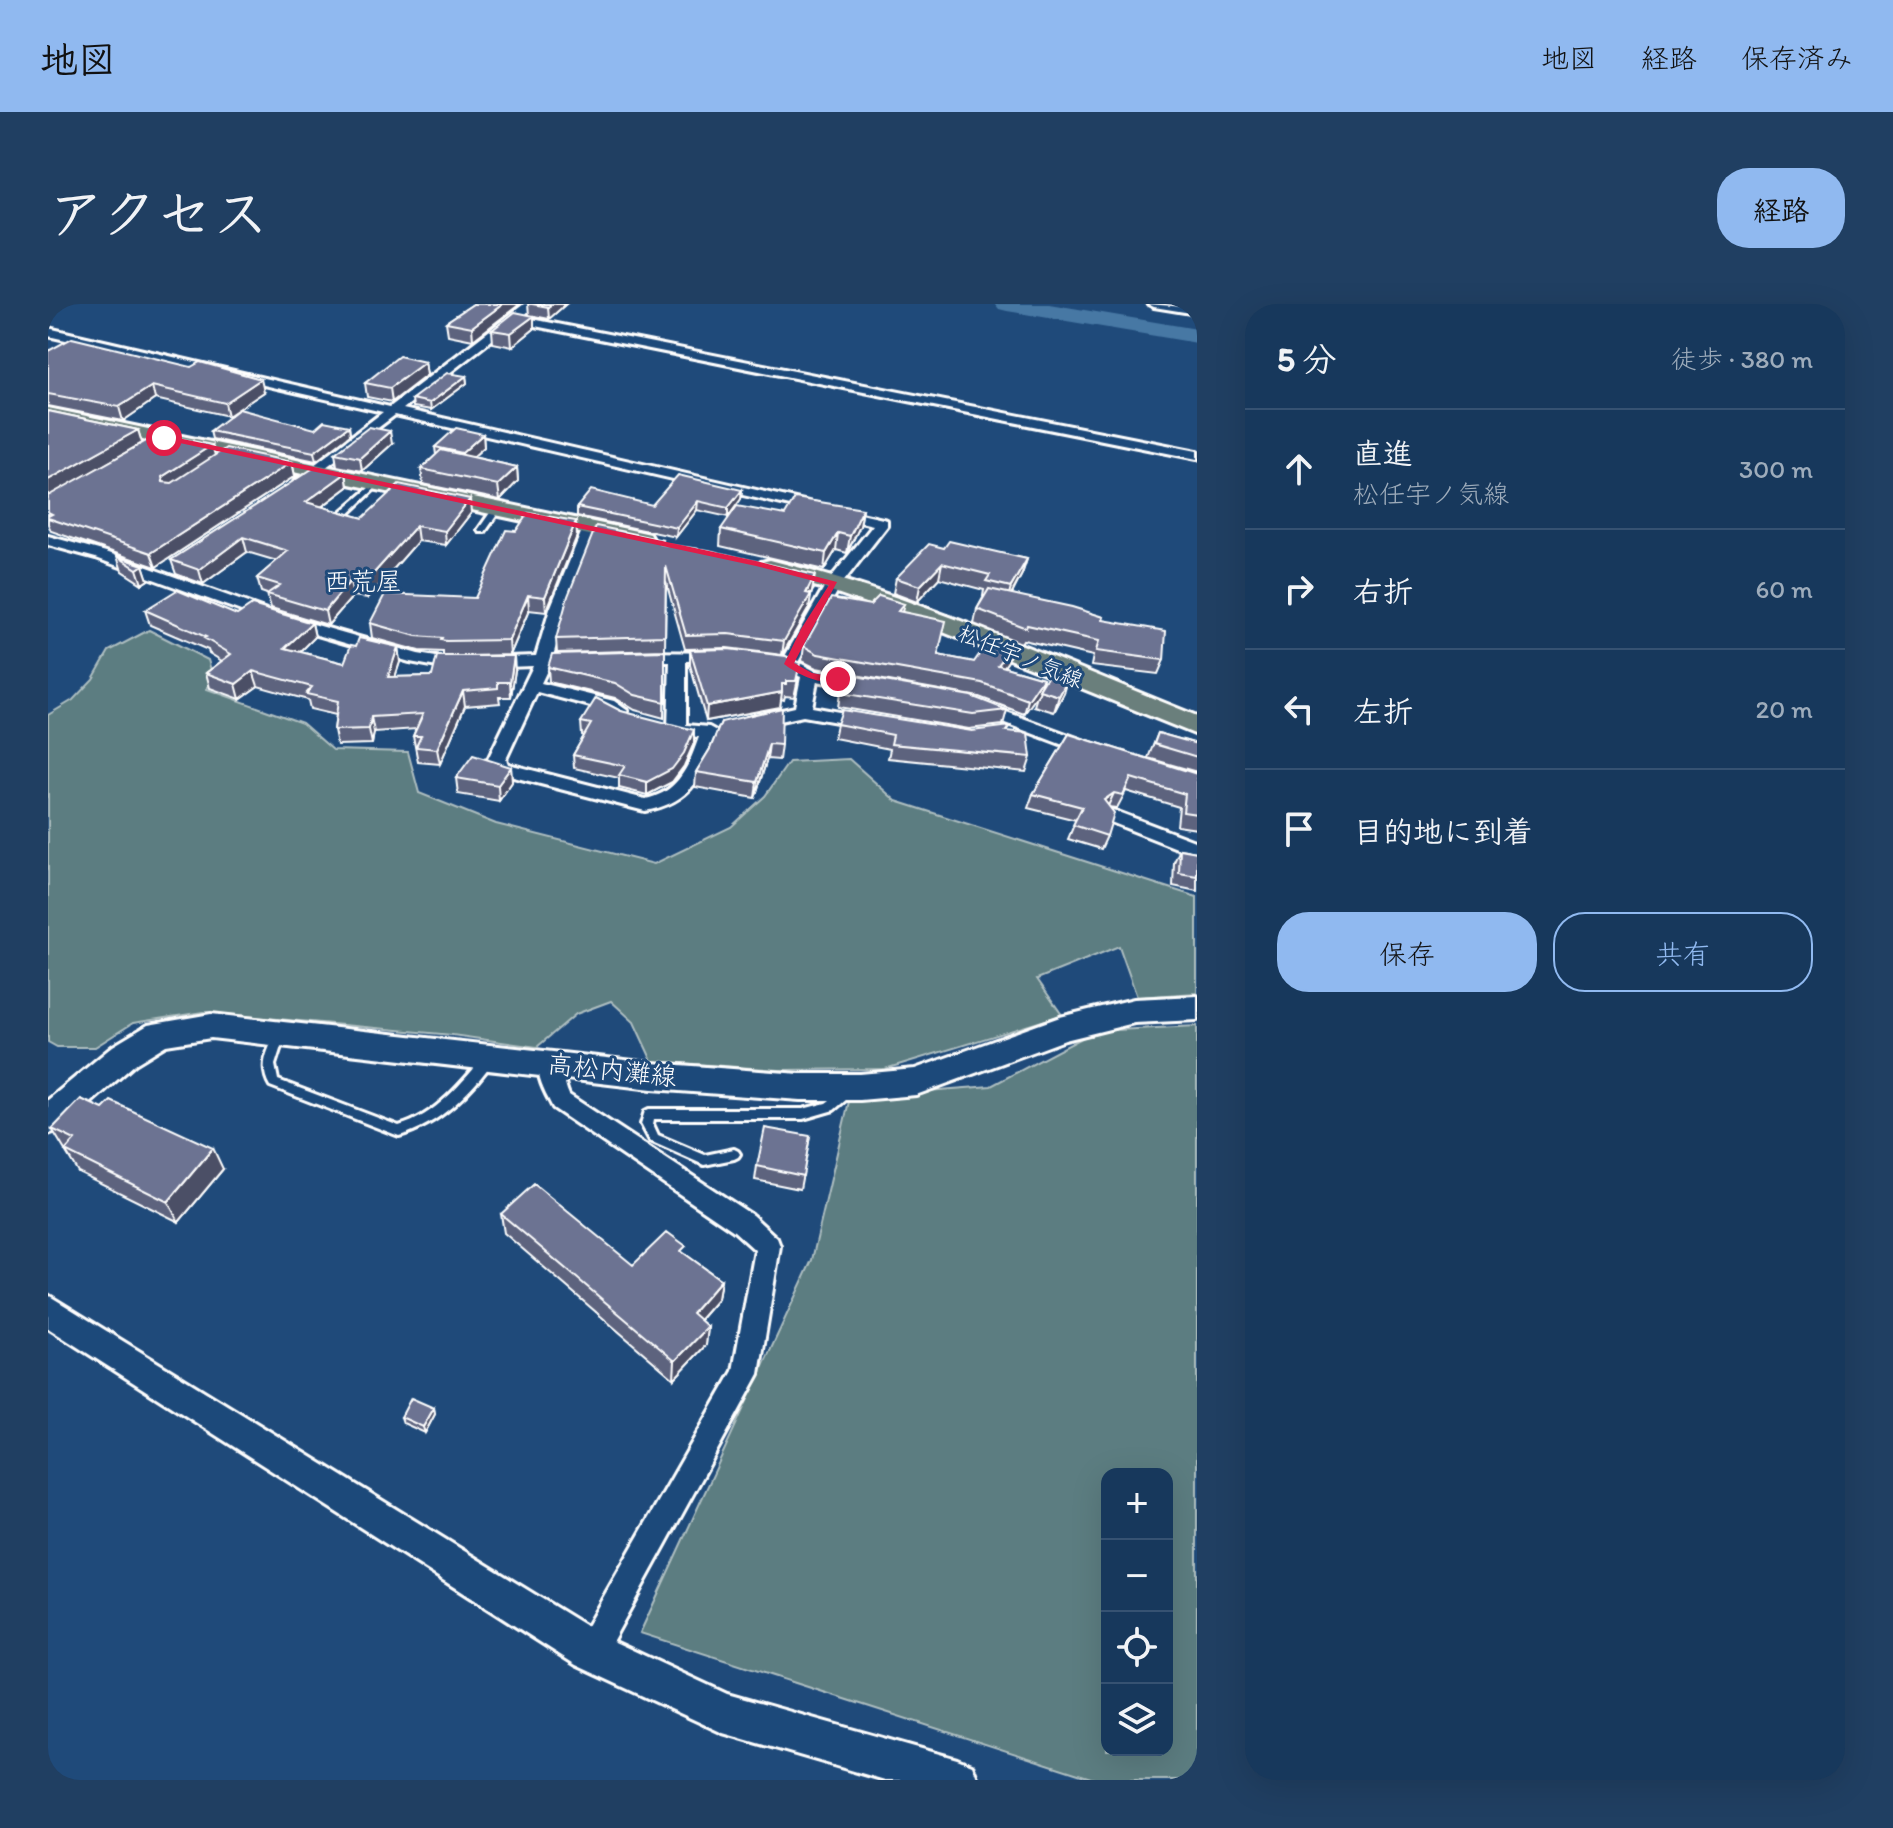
<!DOCTYPE html>
<html lang="ja">
<meta charset="utf-8">
<style>
body{margin:0;font-family:Itim,"Klee One",sans-serif;background:#203f62;color:#f1f3f6}
.controls{position:absolute;right:24px;bottom:24px;display:grid;overflow:hidden;border-radius:16px;box-shadow:0 8px 32px #0002}
.controls button{width:72px;height:72px;display:grid;place-items:center;padding:0;border:0;border-bottom:2px solid #365272;background:#17385c;color:#f1f3f6;font:40px sans-serif}
.stop{position:absolute;width:24px;height:24px;margin:-18px;border:6px solid #e11d48;border-radius:50%;background:#fff}
.stop.end{background:#e11d48;border-color:#fff;box-shadow:0 2px 8px #0008}
.list{margin:0;padding:0;list-style:none}
h2{display:flex;justify-content:space-between;align-items:center;height:104px;margin:0;padding:0 32px;font-size:34px}
h2 small{font-size:26px;font-weight:400;color:#9eacbb}
.list li{display:grid;grid-template-columns:52px 1fr auto;gap:24px;align-items:center;box-sizing:border-box;height:120px;padding:0 32px;border-top:2px solid #365272}
.list b{display:block;font-size:30px;white-space:nowrap}
.list p{margin:0;font-size:26px;white-space:nowrap;color:#9eacbb}
.list em{font-size:26px;font-style:normal;color:#9eacbb}
.actions{display:flex;gap:16px;padding:24px 32px}
.actions a{flex:1;padding:18px 0;border:2px solid #90b9f0;border-radius:32px;text-align:center;font-size:28px;color:#90b9f0}
.actions .main{background:#90b9f0;color:#111}
.icon{flex:none;width:44px;height:44px;fill:none;stroke:currentColor;stroke-width:2;stroke-linecap:round;stroke-linejoin:round}
.map{position:relative;flex:none;width:1149px;height:1476px;overflow:hidden;border-radius:32px}
header{display:flex;align-items:center;gap:48px;box-sizing:border-box;height:112px;padding:0 40px;background:#90b9f0;color:#111}
header strong{font-size:38px}
nav{display:flex;gap:44px;margin-inline-start:auto;font-size:28px}
.intro{display:flex;align-items:center;justify-content:space-between;box-sizing:border-box;height:192px;padding:0 48px}
h1{margin:0;font-size:56px}
.button{padding:20px 36px;border-radius:32px;background:#90b9f0;color:#111;font-size:28px;font-weight:700}
main{display:flex;gap:48px;padding:0 48px}
aside{flex:1;background:#17385c;border-radius:32px;box-shadow:0 8px 32px #0002}
.map>svg:first-child{display:block}
.green{fill:#5c7d81;stroke:#aebec0;stroke-width:2;fill-rule:evenodd}
.lines{fill:none;stroke-linecap:round;stroke-linejoin:round}
.river{fill:#4778a4;fill-rule:evenodd}
.service-casing{stroke:#fff;stroke-width:6}
.minor-casing{stroke:#fff;stroke-width:6}
.tertiary-casing{stroke:#fff;stroke-width:6}
.secondary-casing{stroke:#fff;stroke-width:6}
.primary-casing{stroke:#fff;stroke-width:6}
.service{fill:#1f4a7a;fill-rule:evenodd}
.minor{fill:#1f4a7a;fill-rule:evenodd}
.tertiary{fill:#1f4a7a;fill-rule:evenodd}
.secondary{fill:#1f4a7a;fill-rule:evenodd}
.primary{fill:#6b7f7c;fill-rule:evenodd}
.wall{fill:#5d637e;stroke:#fff;stroke-width:2}
.shaded-wall{fill:#4c5066;stroke:#fff;stroke-width:2}
.building{fill:#6c7392;stroke:#fff;stroke-width:2}
.route{fill:#e11d48}
.labels{text-anchor:middle;stroke-width:6;stroke-linejoin:round;paint-order:stroke}
.far-street-label{font-size:22px;fill:#fff;stroke:#1f4a7a}
.far-quarter-label{font-size:26px;fill:#fff;stroke:#1f4a7a}
.street-label{font-size:26px;fill:#fff;stroke:#1f4a7a}
</style>
<header>
<strong>地図</strong>
<nav><a>地図</a><a>経路</a><a>保存済み</a></nav>
</header>
<div class="intro"><h1>アクセス</h1><a class="button">経路</a></div>
<main>
<div class="map">
<svg width="1149" height="1476" viewBox="0 0 1149 1476">
<rect width="100%" height="100%" fill="#1f4a7a"/>
<filter id="ink" filterUnits="userSpaceOnUse"><feTurbulence type="fractalNoise" baseFrequency=".0125" numOctaves="2"/><feDisplacementMap in="SourceGraphic" scale="16" xChannelSelector="R" yChannelSelector="G"/><feConvolveMatrix kernelMatrix="1 2 1 2 8 2 1 2 1" color-interpolation-filters="sRGB"/></filter>
<g filter="url(#ink)">
<path class="green" d="M101,326l59,30 5,17 -6,12 95,34 31,27 75,2 11,41 77,31 158,40 77,-37 34,-31 24,-34 60,-3 47,42 301,96v96l-60,4 -18,-51 -82,33 25,36 -177,54 -106,1 -127,-9 -18,-39 -23,-21 -35,13 -39,33 -85,-12 -249,-23 -70,11 -38,24h-38l-9,-5v-327l25,-15 20,-21 16,-28z
M1149,722v754h-100l-457,-147 172,-373 38,-163 141,-11 104,-55zM1059,1170h60v276h-60z"/>
<g class="lines">
<path class="river" d="M947,0h54l148,25v14l-190,-32 -8,-2z"/>
<g class="service-casing">
<path id="service" d="M328,178l5,1 -39,37h-6v-4z
M446,203l7,2 -16,23h-6l-1,-2z
M232,726l4,1 1,3 -10,31 3,15 121,46c36,-10 64,-44 87,-72h8l2,3c-23,34 -57,68 -97,79l-129,-50c-11,-19 -3,-33 5,-52l1,-3z
M801,782l4,2 2,3 -2,3 -19,16 -31,9h-149l-1,5 5,11 47,20 29,-6 4,2 2,3 -2,3 -4,2 -30,6 -54,-24 -9,-17 4,-13 4,-2h154l23,-6z"/>
</g>
<g class="minor-casing">
<path id="minor" d="M476,0h13l-15,13 675,134v8l-682,-137 -112,87 484,111v6l-46,59 -43,77 17,9 62,11 2,4 -2,4 -6,1 -54,-10 -5,26 54,10 9,5 -9,5 -63,-11 -50,11 -6,-1 -3,-4 3,-4 48,-11 6,-30 -36,-16 8,-5 11,2 42,-74 47,-59 -478,-110 -94,71 -7,-4 2,-3 87,-67 -335,-76v-8l342,79z
M1100,0l49,4v6l-43,-7z
M542,220l7,4 -31,81 -13,47 26,-1 8,5 -8,5 -30,1 -8,17 73,18 14,10 -9,5 -17,-7 -65,-17 -31,67 2,5 137,35c33,-6 44,-33 54,-62l-22,-2 -9,-5 2,-68h-33l-8,-5 8,-5 88,1 2,3 -2,3 -39,2v64l23,2 9,5c-14,43 -25,70 -73,79l-151,-39 -6,-13 45,-93 -85,3 -38,-7 -144,-42 -170,-62 -48,-13v-9l58,16 172,62 140,40 30,5 88,-3 14,-47 33,-81z
M931,398l120,44 3,4 -9,6 -6,-2 -114,-43 -3,-4 3,-4z
M1062,505l87,33v14l-94,-37 -2,-4z
M502,750l8,3c6,12 5,25 11,38l183,120 25,23 3,8 -21,128 -158,288 -11,4 -11,-4 -4,-11 4,-11 154,-269 22,-121 -21,-19 -181,-123c-8,-16 -20,-34 -11,-51z"/>
</g>
<g class="tertiary-casing">
<path id="tertiary" d="M0,991l556,342 123,57 230,65 15,6 6,15h-93l-162,-47 -147,-68 -528,-337z"/>
</g>
<g class="secondary-casing">
<path id="secondary" d="M1149,692v24l-63,3 -69,17 -149,55 -56,5h-60l-148,-11 -441,-51 -45,7 -31,19 -75,66 -12,4v-34l65,-54 35,-21 63,-11 441,49 148,11h60l55,-5 145,-52 74,-18z"/>
</g>
<g class="primary-casing">
<path id="primary" d="M0,104l593,124 9,2 3,5 -3,5 -9,2 -593,-126z
M722,256c147,36 286,100 427,156v19l-291,-118 -81,-28 -64,-17 -3,-5 3,-5z"/>
</g>
<use href="#service" class="service"/>
<use href="#minor" class="minor"/>
<use href="#tertiary" class="tertiary"/>
<use href="#secondary" class="secondary"/>
<use href="#primary" class="primary"/>
</g>
<path class="wall" d="M425,0v36l-25,-5 -2,-13z
M480,0h38l-17,15 -15,-3v13l-22,18 -19,-4 -1,-13 37,-15z
M0,47l216,41 -36,24 -73,-17 -32,22 -75,-15z
M377,58l2,13 -35,27 -25,-5 -2,-14z
M418,72l1,7 -36,27 -18,-3 -1,-8z
M0,107l90,19 4,13 -45,26 115,-24 3,10 77,7 3,14 -139,91 -105,-36 -3,-7z
M301,122l1,9 -34,26 -104,-22 -2,-8 105,-2z
M435,130l1,13 -11,10 44,10 1,14 -18,19 -77,-16 -2,-15 15,-14 -1,-8z
M344,140l-30,27 -25,-5 -2,-13z
M298,169l2,14 -26,20 41,11 108,-5 -25,32 -28,-4 -50,57 -15,-2 -25,29 -57,-17 -4,-14 -6,-2 -4,-14 20,-17 -30,-9 -44,32 -27,-10 -5,-14z
M694,186l-1,9 -13,18 -31,-7 -21,27 -99,-21v-9l75,-2z
M815,205l-3,17 -13,27 -11,-3 -12,20 -104,-24 1,-17 64,-14z
M529,232l-31,76 -17,-2 -19,45 -43,1 48,14 -4,27h-12l1,6 -35,3 -25,58 -22,-2 -5,-26 3,-7 -42,3 -2,12 -35,1 -3,-15 2,-15 -26,-6 -2,-9 -50,-14 -18,13 -30,-11 -4,-15 16,-12 -13,-8 -1,-3 -58,-25 -5,-15 92,5 75,8 3,14 -15,15 44,11 54,-16 2,15 -5,15 37,-1 11,-21v-3l-24,-1 -47,-13 -2,-15 105,-25z
M615,236v4l151,45 -4,6 -1,13 -27,47 -55,-7 -42,1 -19,-67 -1,68 -108,3 -1,-14z
M896,244l83,11 -5,15 -10,20 91,26 61,40 -6,14 -67,-8 2,-10 -70,-16 -2,3 -47,-19 3,-15 7,-13h-1l1,-6 -45,-12 -22,24 -24,-9 3,-15z
M69,252l26,9 5,15 -6,4 -20,-13z
M856,300l-2,8 36,43 36,7 34,-1 -4,6 39,11 -4,12 25,3 -10,19 -20,-6 4,-13 -14,21 -45,-17 -163,-29 -14,-7 2,-15 66,-41z
M642,346l108,29 -4,18 -9,-1 -1,4 -3,-1 -1,8 -74,14 -16,-56z
M617,347l-1,67 -29,-8 -20,-12 -66,-16 -1,-15z
M792,389l167,17 -4,15 -34,4 -131,-22z
M573,407l73,32 -10,23 -12,16 -25,13 -28,-7v-10l-45,-10 -1,-13 11,-19 -2,-1 -1,-13z
M673,418l60,23 -2,15 -12,-1 -12,39 -60,-11 1,-15 14,-23z
M789,420l171,8 23,25 -5,15 -138,-14 2,-9 -56,-11z
M1110,429l39,11v28l-49,-14z
M1021,430l128,40v55l-20,-3 2,-19 -53,-16 -9,17 -9,-1 -1,29 -6,13 -33,-10 8,-19 -48,-12 5,-14z
M463,463l1,15 -13,19 -41,-7 -2,-16z
M1132,545l17,3v39l-24,-5 1,-24z
M4,825l171,40 -44,53 -101,-50z
M762,832l-10,53 -45,-9 2,-14z
M453,910l132,51 52,-11 36,26 -3,19 -18,21 8,7 -2,18 -32,34 -170,-146z
M386,1104l1,6 -10,19 -22,-10 -2,-6z"/>
<path class="shaded-wall" d="M455,0h17l-47,36 -1,-13z
M504,0h14l-17,15 -1,-12z
M486,12v13l-22,18 -1,-14z
M377,58l2,13 -35,27 -2,-14z
M418,72l1,7 -36,27 -1,-7z
M213,75l3,13 -36,24 -3,-13z
M104,82l3,13 -32,22 -4,-14z
M301,122l1,9 -34,26 -2,-9z
M90,126l4,13 -94,54v-17z
M342,127l2,13 -30,27 -2,-13z
M435,130l1,13 -20,18 -2,-12z
M164,141l4,14 -50,31 -4,-13z
M244,158l3,14 -139,91 -5,-14z
M469,163l1,14 -18,19 -2,-15z
M298,169l2,14 -39,29 -3,-14z
M694,186l-1,9 -13,18v-9z
M422,195l1,14 -25,32 -1,-14z
M650,197l-1,9 -21,27 1,-9z
M815,205l-3,17 -13,27 3,-17z
M528,217l1,15 -31,76 -1,-15z
M368,222l2,15 -50,57 -3,-15z
M790,229l-2,17 -12,20 2,-17z
M195,233l4,15 -44,32 -4,-14z
M979,255l-5,15 -15,28 4,-15z
M894,259l-3,15 -22,24 3,-16z
M95,261l5,15 -6,4 -5,-15z
M767,271l-6,33 -27,47 2,-14z
M302,277l3,15 -25,29 -3,-14z
M480,291l1,15 -19,45 -1,-15z
M264,319l3,14 -26,26 -4,-15z
M350,343l2,15 -10,30 -2,-15z
M964,343l-4,14 -13,18 3,-14z
M466,352l1,14 -4,27 -1,-15z
M205,367l5,15 -18,13 -4,-15z
M1021,373l-5,16 -10,19 5,-16z
M995,374l-4,15 -15,21 4,-14z
M415,387l2,15 -25,58 -3,-15z
M734,388l-2,15 -74,14 1,-15z
M323,413l3,15 -2,12 -3,-15z
M646,426v13l-10,23 -12,16 -25,13v-13z
M721,440l-2,15 -12,39 2,-16z
M463,463l1,15 -13,19 -1,-16z
M1066,489l-6,13 -4,-6z
M165,844l10,21 -44,53 -11,-20z
M673,976l-3,19 -28,32 2,-18z
M660,1023l-2,18 -32,34 1,-18z
M386,1104l1,6 -10,19 -2,-6z"/>
<path class="building" d="M425,0h30l-31,23 -26,-5z
M484,0h20l-4,3z
M467,8l19,4 -23,17 -19,-3z
M24,34l119,29 9,-5 61,17 -36,24 -73,-17 -33,21 -71,-13v-43z
M351,52l26,6 -35,26 -25,-5z
M399,69l19,3 -36,27 -18,-4z
M191,105l76,20 9,-8 25,5 -35,26 -104,-21z
M0,107l90,19 -90,50z
M321,123l21,4 -30,27 -25,-5z
M408,124l27,6 -21,19 -27,-6z
M111,130l53,11 -50,32 1,5 9,1 54,-35 66,14 -141,91 -103,-35v-2l4,-2 -4,-2v-16z
M393,146l76,17 -19,18 -77,-16z
M267,163l31,6 -40,29 57,16 36,-34 71,15 -25,32 -29,-5 -51,57 -15,-2 -25,30 -58,-17 13,-9 -23,-7 31,-27 -45,-14 -44,33 -28,-10z
M630,171l64,15 -14,18 -30,-7 -21,27 -100,-21 14,-17 61,15z
M747,194l68,11 -13,27 -12,-3 -12,20 -105,-24 16,-23 48,9z
M480,209l48,8 -31,76 -17,-2 -19,45 -63,1 -5,-1 1,-2 -26,-2 -46,-13 15,-29 90,4 31,-68 10,1z
M548,222l67,14 -2,4 47,6 107,25 -9,18 5,1 -27,47 -56,-7 -42,1 -20,-69 -1,70 -109,3 12,-43z
M901,237l78,18 -16,28 -25,-6 4,-6 -48,-12 -22,23 -24,-8 33,-34 15,4z
M69,252l26,9 -6,4z
M941,285l83,18 32,10 -1,3 63,11 -2,29 -68,-9 3,-10 -72,-16 -1,3 -49,-19z
M129,286l60,25 15,-10 60,18 -27,25 59,15 7,-18 5,1 3,-8 39,9 -10,30 44,-1 5,-20h77l-4,26h-12v6l-35,3 -26,58 -21,-2 5,-11h-8l10,-22 -52,3 -2,12 -35,1 4,-29 -32,-7 6,-7 -59,-16 -17,13 -30,-11 25,-19 -27,-16 2,-1 -61,-27z
M831,292l25,8 -6,7 48,10 -8,34 36,7 16,-23 22,8 -14,18 45,13 -15,22 -46,-17 -164,-29 -14,-8 27,-48 39,7z
M680,345l58,7 14,7 -4,18h-10v3h-4v8l-75,14 -17,-56z
M617,347v51l-30,-7 -20,-12 -67,-16 4,-13z
M1002,368l19,5 -10,19 -20,-6z
M796,370l127,22 36,14 -34,4 -133,-21z
M548,394l25,13 73,19 -10,23 -12,16 -25,13 -28,-7 6,-9 -52,-11 18,-31 -10,-2z
M734,404l-1,37 -12,-1 -12,38 -61,-10 14,-23 11,-27z
M794,406l130,21 38,-5 -4,5 22,2 3,24 -140,-13 2,-9 -56,-11z
M1110,429l39,11v13l-43,-13z
M1021,430l128,40v40l-14,-2 2,-18 -54,-16 -8,17 -9,-2 -10,7 10,13 -7,23 -34,-11 9,-18 -49,-13z
M425,451l38,12 -13,18 -42,-7z
M1132,545l17,3v24l-18,-3z
M33,795l22,10 8,-8 102,47 -45,54 -103,-51 10,-11 -23,-11z
M717,824l45,8 -7,40 -46,-10z
M486,880l99,81 34,-33 19,14 -5,5 40,29 -29,33 16,14 -33,34 -174,-147z
M363,1094l23,10 -11,19 -22,-10z"/>
</g>
<path class="route" d="M116,131l592,126 81,21 -43,81 18,10 31,6c-17,9 -45,-4 -59,-15l17,-35 28,-44 -73,-19 -595,-127z"/>
<g class="labels">
<g class="far-street-label">
<text transform="translate(973 352) rotate(22)" y="8">松任宇ノ気線</text>
</g>
<g class="far-quarter-label">
<text x="315" y="286">西荒屋</text>
</g>
<g class="street-label">
<text transform="translate(564 766) rotate(6)" y="9">高松内灘線</text>
</g>
</g>
</svg>
<div class="controls">
<button>+</button>
<button>−</button>
<button><svg class="icon" aria-label="locate" viewBox="0 0 24 24"><circle cx="12" cy="12" r="6"/><path d="M12 2v4M12 18v4M2 12h4M18 12h4"/></svg></button>
<button><svg class="icon" aria-label="layers" viewBox="0 0 24 24"><path d="M12 4l9 5-9 5-9-5zM3 14l9 5 9-5"/></svg></button>
</div>
<div class="stop" style="left:116px;top:134px"></div>
<div class="stop end" style="left:790px;top:375px"></div>
</div>
<aside>
<h2>5 分<small>徒歩 · 380 m</small></h2>
<ul class="list">
<li><svg class="icon" aria-label="ahead" viewBox="0 0 24 24"><path d="M12 20V5M6 11l6-6 6 6"/></svg><div><b>直進</b><p>松任宇ノ気線</p></div><em>300 m</em></li>
<li><svg class="icon" aria-label="right" viewBox="0 0 24 24"><path d="M7 20v-9h11M14 6l5 5-5 5"/></svg><div><b>右折</b></div><em>60 m</em></li>
<li><svg class="icon" aria-label="left" viewBox="0 0 24 24"><path d="M17 20v-9H6M10 6l-5 5 5 5"/></svg><div><b>左折</b></div><em>20 m</em></li>
<li><svg class="icon" aria-label="arrive" viewBox="0 0 24 24"><path d="M6 21V4h12l-3 4 3 4H6"/></svg><div><b>目的地に到着</b></div></li>
</ul>
<div class="actions"><a class="main">保存</a><a>共有</a></div>
</aside>
</main>
